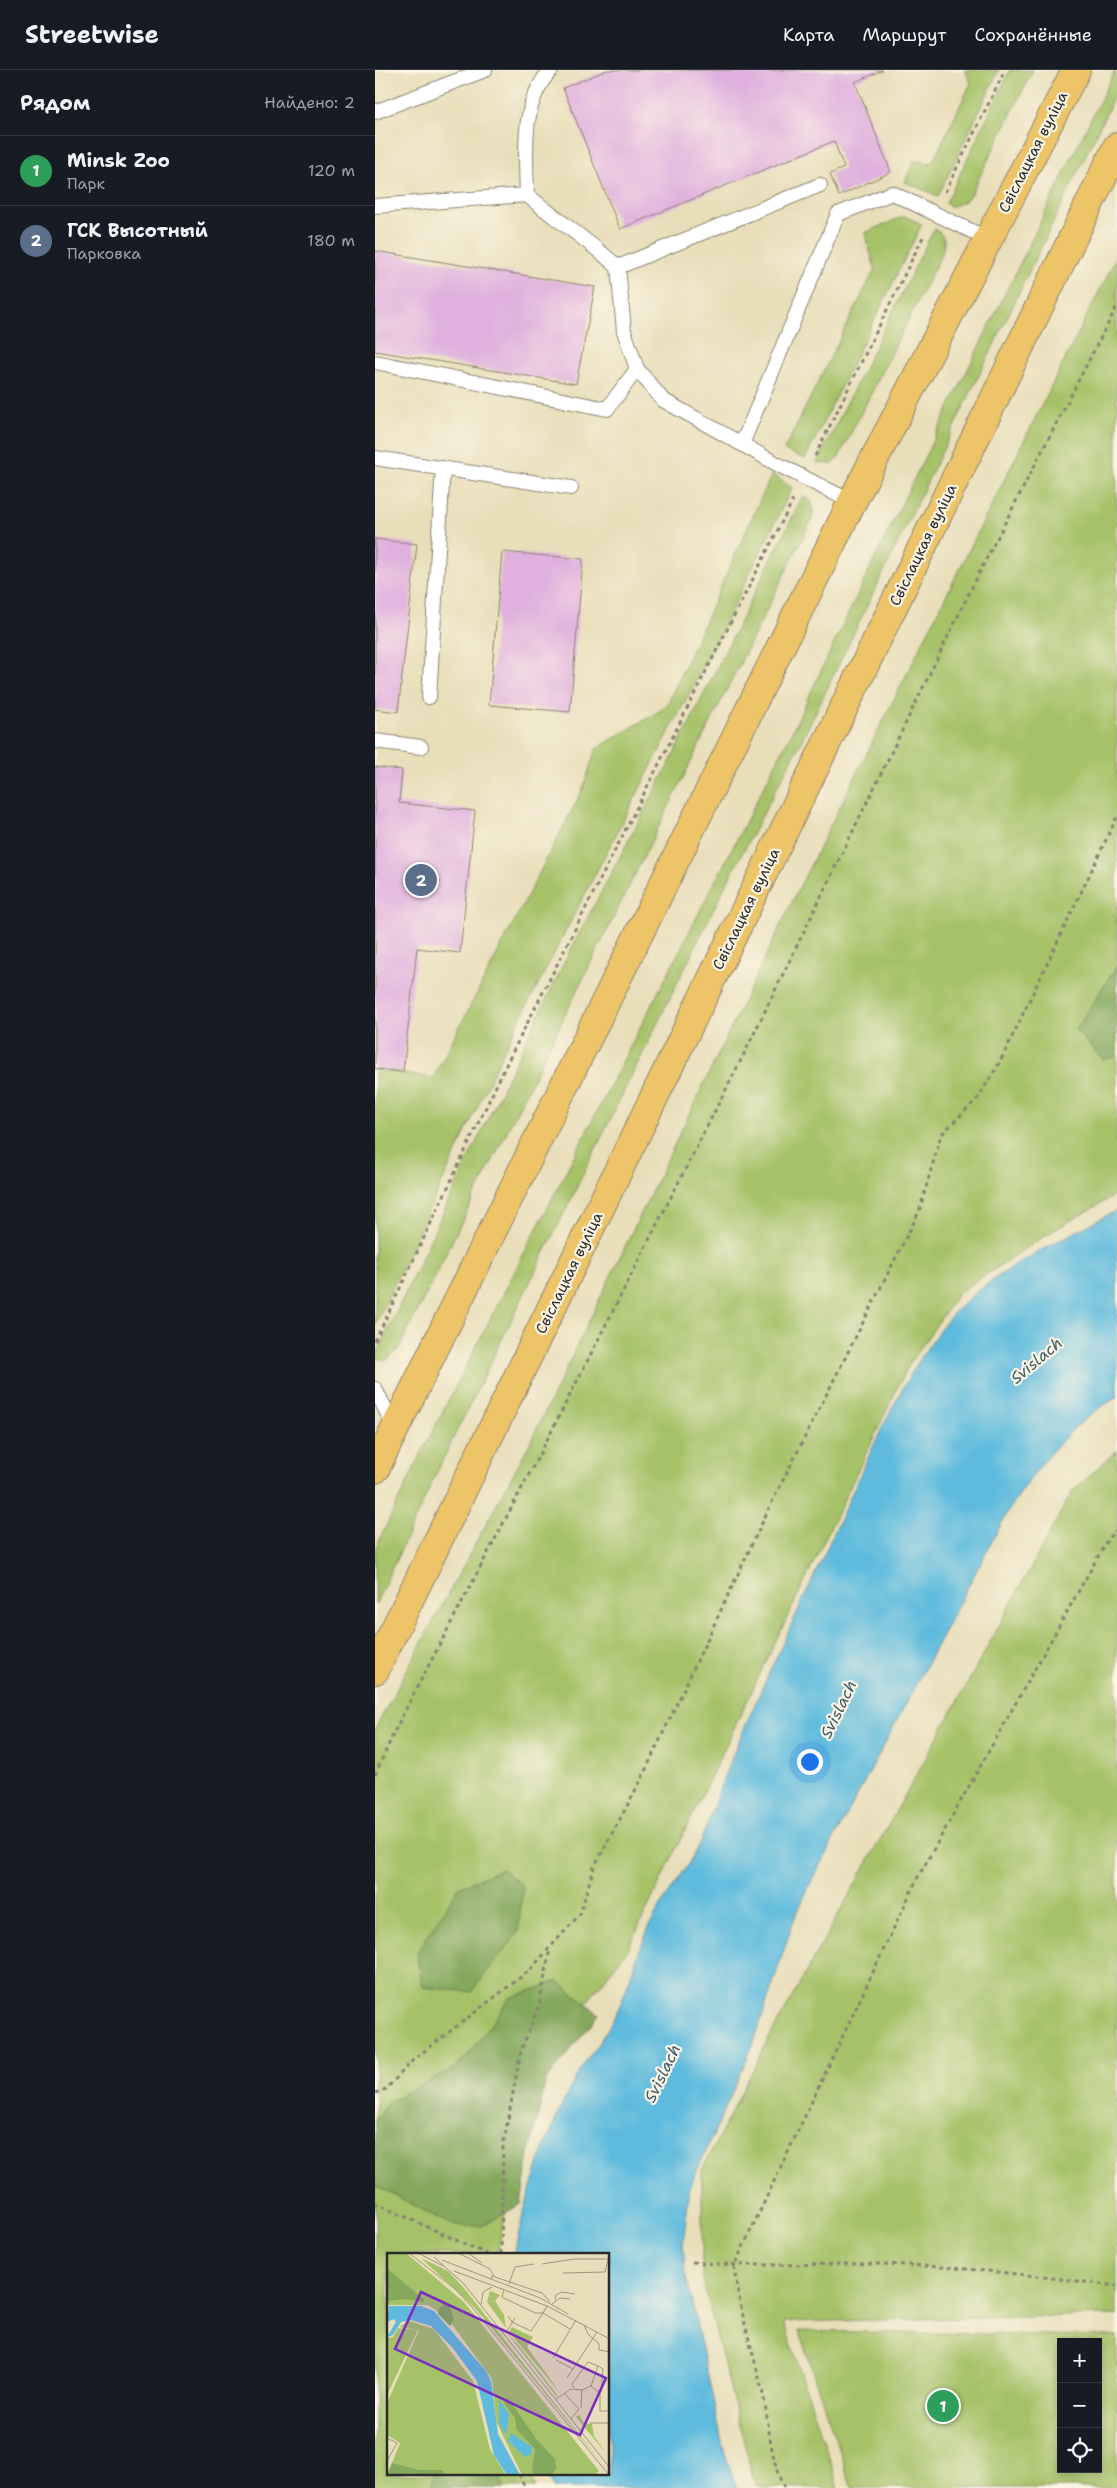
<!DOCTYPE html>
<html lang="ru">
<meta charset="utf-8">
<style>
body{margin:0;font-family:"Shantell Sans",sans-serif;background:#20242c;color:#f1f3f6}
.controls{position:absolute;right:15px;bottom:15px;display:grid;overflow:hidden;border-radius:0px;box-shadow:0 2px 8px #0003}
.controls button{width:45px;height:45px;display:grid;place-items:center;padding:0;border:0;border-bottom:1px solid #363941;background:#171b24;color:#f1f3f6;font:25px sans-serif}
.you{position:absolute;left:434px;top:1691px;width:18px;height:18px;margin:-12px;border:4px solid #fff;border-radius:50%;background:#1a73e8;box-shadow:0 0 0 8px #1a73e833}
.badge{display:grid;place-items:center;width:32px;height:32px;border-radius:50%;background:#d690ce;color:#fff;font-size:16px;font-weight:700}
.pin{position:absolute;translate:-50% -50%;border:2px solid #fff;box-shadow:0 1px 5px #0006}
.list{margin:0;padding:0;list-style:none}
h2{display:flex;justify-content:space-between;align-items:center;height:65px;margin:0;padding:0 20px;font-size:21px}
h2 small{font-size:16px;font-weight:400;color:#9ea1a6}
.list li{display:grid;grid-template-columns:32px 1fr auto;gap:15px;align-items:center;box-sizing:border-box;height:70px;padding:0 20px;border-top:1px solid #363941}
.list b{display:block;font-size:19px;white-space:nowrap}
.list p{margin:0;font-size:16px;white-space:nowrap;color:#9ea1a6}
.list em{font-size:16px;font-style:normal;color:#9ea1a6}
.icon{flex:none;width:28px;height:28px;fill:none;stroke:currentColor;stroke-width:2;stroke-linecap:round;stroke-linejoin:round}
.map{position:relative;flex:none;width:742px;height:2418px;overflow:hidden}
header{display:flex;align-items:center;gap:30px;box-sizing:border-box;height:70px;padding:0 25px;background:#171b24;border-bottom:1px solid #363941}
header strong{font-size:24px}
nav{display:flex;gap:28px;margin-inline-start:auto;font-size:18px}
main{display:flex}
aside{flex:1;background:#171b24}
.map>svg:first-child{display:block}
.green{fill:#a6c269;stroke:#68764a;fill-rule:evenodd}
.forest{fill:#84a85d;stroke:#586a44}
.water{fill:#5fbbdd;stroke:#457384}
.building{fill:#e0b0de}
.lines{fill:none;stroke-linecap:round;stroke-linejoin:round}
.service-casing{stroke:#8a8472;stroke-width:16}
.primary-casing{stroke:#8a8472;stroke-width:30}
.path{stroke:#8a8472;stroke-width:3;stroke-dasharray:4 4;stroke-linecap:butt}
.service{stroke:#fff;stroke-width:14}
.primary{stroke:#eec469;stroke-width:28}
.labels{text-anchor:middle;stroke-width:4.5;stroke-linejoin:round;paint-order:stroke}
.street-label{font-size:15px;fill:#2b2b2b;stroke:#fcf5e5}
.water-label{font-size:16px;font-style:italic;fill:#3d5d69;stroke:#fcf5e5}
.inset-road{fill:none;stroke:#9c9680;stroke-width:1}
.view{fill:#7b2cbf;fill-opacity:0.15;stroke:#7b2cbf;stroke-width:2.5}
.inset-edge{fill:none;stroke:#2b2b2b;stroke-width:2.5}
</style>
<header>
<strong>Streetwise</strong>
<nav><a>Карта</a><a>Маршрут</a><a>Сохранённые</a></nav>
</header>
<main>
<aside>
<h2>Рядом<small>Найдено: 2</small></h2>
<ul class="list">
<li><span class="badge" style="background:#2e9e5b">1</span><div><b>Minsk Zoo</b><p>Парк</p></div><em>120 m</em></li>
<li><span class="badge" style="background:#5c6f8a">2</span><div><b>ГСК Высотный</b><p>Парковка</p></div><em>180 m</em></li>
</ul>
</aside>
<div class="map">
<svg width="742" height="2418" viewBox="0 0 742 2418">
<rect width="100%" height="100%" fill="#fcf5e5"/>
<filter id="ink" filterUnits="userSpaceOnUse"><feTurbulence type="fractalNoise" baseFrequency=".02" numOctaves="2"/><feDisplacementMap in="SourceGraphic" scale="10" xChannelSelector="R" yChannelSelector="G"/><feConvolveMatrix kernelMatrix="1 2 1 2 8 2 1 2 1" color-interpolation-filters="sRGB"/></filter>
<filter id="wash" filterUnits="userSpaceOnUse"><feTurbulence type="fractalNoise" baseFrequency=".0096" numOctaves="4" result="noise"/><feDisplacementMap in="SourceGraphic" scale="20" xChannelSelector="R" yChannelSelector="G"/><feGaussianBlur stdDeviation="1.12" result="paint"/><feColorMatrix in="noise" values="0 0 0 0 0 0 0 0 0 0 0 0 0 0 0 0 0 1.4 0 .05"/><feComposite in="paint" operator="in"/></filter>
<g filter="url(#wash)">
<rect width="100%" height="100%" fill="#e8deb9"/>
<path class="green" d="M590,0h34l-61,126 -33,-14 9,-21 18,2 39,-80z
M635,0h23l-62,124 -6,7 -14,6 -5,-4z
M740,0l2,21 -317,653 -74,140 -284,577 -67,144v-56l49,-101 366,-712 72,-151z
M529,146l18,8 -117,235 -21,-9 91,-181 -10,-36z
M559,159c11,6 11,10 9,22l-104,206 -6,7 -16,-1z
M742,186v938l-63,36 -95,62 -51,74 -281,585 -93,118 -37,185h-108v220h140l6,14h-160v-759l155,-286 259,-535z
M397,404l20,14 -72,146 -214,412 -131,279v-256l58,9 149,-287 14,-42 70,-42z
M428,426c11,4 11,13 9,23l-414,831 -12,10 -11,-2 97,-207 98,-200 98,-185z
M742,1380v865l-333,7 55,166h-79l-7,-10 -51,-200v-108l66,-130 191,-341 113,-207z
M424,2261l318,5v152h-265zM686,2272h37v127h-37z"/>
<path class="forest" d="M742,895v91l-14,4 -27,-30z
M127,1799l21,17 -5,47 -47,59 -48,-5 -7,-33 43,-67z
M183,1911l41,33 -53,67 -17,73 -8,50 -39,22h-29l-78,-41v-64l13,-19 66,-34 15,-14 41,-56z
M58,2404h66l5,14h-73z"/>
<path class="water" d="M742,1140v187c-49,28 -80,70 -110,116l-197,371 -17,38 -40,123 -63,142 -7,57 2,27 40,184 12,33h-183l-6,-14h61v-220h-95c13,-61 32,-120 61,-175 12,-22 29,-41 40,-63 16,-32 22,-68 39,-98 14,-26 33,-48 45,-74 11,-23 17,-48 26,-70 36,-88 79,-174 118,-261 30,-66 58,-133 103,-191 37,-47 118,-83 171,-112z"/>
<g id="blocks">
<path class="building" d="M232,0h276l-28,12 36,90 -52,24 -9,-22 14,-6 -10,-27 -214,88 -57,-141z
M0,181l220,36 -19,97 -201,-33z
M0,469l42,5 -19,168 -23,-3z
M127,482l81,7 -13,153 -81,-7z
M0,697l27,3 -3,33 76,8 -15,142 -43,-5 -14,124 -28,-3z"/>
</g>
</g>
<g filter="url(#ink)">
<use href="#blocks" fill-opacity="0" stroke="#8a8472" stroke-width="1"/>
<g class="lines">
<g class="service-casing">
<path id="service" d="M176,0c-31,33 -25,82 -24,125 30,25 62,46 91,72l6,64 13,38 26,31 114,64 75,38
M0,42l110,-42
M0,136l152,-11
M243,197l202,-82
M0,292l232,47 30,-40
M367,374l96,-230 54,-21 96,46
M0,388l196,30
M54,627l14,-229
M0,671l46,6
M0,1319l20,39"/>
</g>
<g class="primary-casing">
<path id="primary" d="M0,1399l477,-967 224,-432
M0,1600l742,-1523"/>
</g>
<path class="path" d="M570,122l60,-122
M440,386l109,-221
M0,1271l130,-274 288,-567
M0,1705l22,-49 152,-290 196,-384 232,-475 140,-271
M0,2023l11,-4 28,-30 116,-89 50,-56 14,-47 46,-85 131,-278 148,-292 22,-77 37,-37 22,-36 117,-245
M0,2133l112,51
M126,2184l2,-108 18,-96 18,-44 11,-57
M317,2192c62,6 124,1 186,2 81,2 159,12 239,22
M144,2404l6,14
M409,2418c-15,-30 -14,-65 -22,-98 -10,-42 -23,-81 -28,-124l183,-387 192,-342 8,-7"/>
<use href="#service" class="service"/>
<use href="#primary" class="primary"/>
</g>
</g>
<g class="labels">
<g class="street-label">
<text transform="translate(658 82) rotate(-63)" y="5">Свіслацкая вуліца</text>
<text transform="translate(548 475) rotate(-64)" y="5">Свіслацкая вуліца</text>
<text transform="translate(371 839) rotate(-64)" y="5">Свіслацкая вуліца</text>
<text transform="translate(194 1203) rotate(-64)" y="5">Свіслацкая вуліца</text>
</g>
<g class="water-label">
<text transform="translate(661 1290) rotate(-40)" y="6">Svislach</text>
<text transform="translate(463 1639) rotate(-64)" y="6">Svislach</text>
<text transform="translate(287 2003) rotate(-64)" y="6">Svislach</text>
</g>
</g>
<g transform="translate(12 2183)">
<rect width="222" height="222" fill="#e8deb9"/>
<path d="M0,0h19l58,49 135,169 -5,4h-72l-26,-54 -4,-42 -44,-60 -20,-14h-41zM34,5l27,13 15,16 142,180 -130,-159zM103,38l10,4 -5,6 9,14 2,13 -19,-26zM22,68l25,8 39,52 17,68 16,26h-119l13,-32 -13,-8v-32l32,-73 -20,-3zM125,74l21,10 -6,10 34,47 -52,-62zM11,75l20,2 -31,65v-57l6,-1zM120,80l13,14 38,49h-2zM192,162l5,8 8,1 2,12 12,17 -30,-36z" fill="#a6c269"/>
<path d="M0,15l37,32v2l-18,-3 -19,2zM58,50l5,4 4,13 -4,6 -12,-12 1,-6zM121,145l29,42 18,19 1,10 -5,6h-16l-3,-4 3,-22 -19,-20 -1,-11 -11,-15zM5,210l27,7h23l4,5h-59z" fill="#84a85d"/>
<path d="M2,53h32l13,5 52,60 5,10 7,53 22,41h-13l-13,-20 -17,-74 -25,-34 -21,-21 -20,-6 -10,2 -8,13 -6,2 9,-15 -2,-3 -7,3zM112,147l10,14 -3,21 -7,-12zM124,180l21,14 -1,7 -6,3 -17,-16z" fill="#5fbbdd"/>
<path class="inset-road" d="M22,0l46,36 17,18 137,168M31,0l25,13M71,0l32,16 4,7M81,0l14,10M47,4l30,27 146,184M55,7l98,38 28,16M155,11l32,-5h36M67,18l93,35 63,33M176,20l42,-1 3,-12M104,26l1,-3 50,17 8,9M122,31l6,-17 19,-3M117,37l-2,7 33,16h8l4,-7M168,47l1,-5 6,-3 13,2M165,51l8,-6 10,1M94,52l2,-13 9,-5M156,60l27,16M121,63l4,6 19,9 12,-18M197,72l4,9 11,10v6l11,2M115,79l5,-1 8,-13M166,105l23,-38M169,107l17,9M180,125l30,-46M204,133l7,-20 5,3 -2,23M187,135l-2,-4 16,-22 10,4M177,140l15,16 -8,10M169,146l15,-10 11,1 9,-4 9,7v18h10M194,155l1,-18M203,170h20M0,185l10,5 -10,18"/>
<path class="view" d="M34,39l185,86 -26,57 -185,-86z"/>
<rect width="222" height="222" class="inset-edge"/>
</g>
</svg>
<div class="controls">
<button>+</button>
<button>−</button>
<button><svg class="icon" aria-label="locate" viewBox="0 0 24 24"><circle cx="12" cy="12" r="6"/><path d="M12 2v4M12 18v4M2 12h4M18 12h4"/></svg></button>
</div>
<div class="you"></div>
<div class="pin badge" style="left:568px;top:2336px;background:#2e9e5b">1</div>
<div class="pin badge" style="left:46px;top:810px;background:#5c6f8a">2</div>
</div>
</main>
